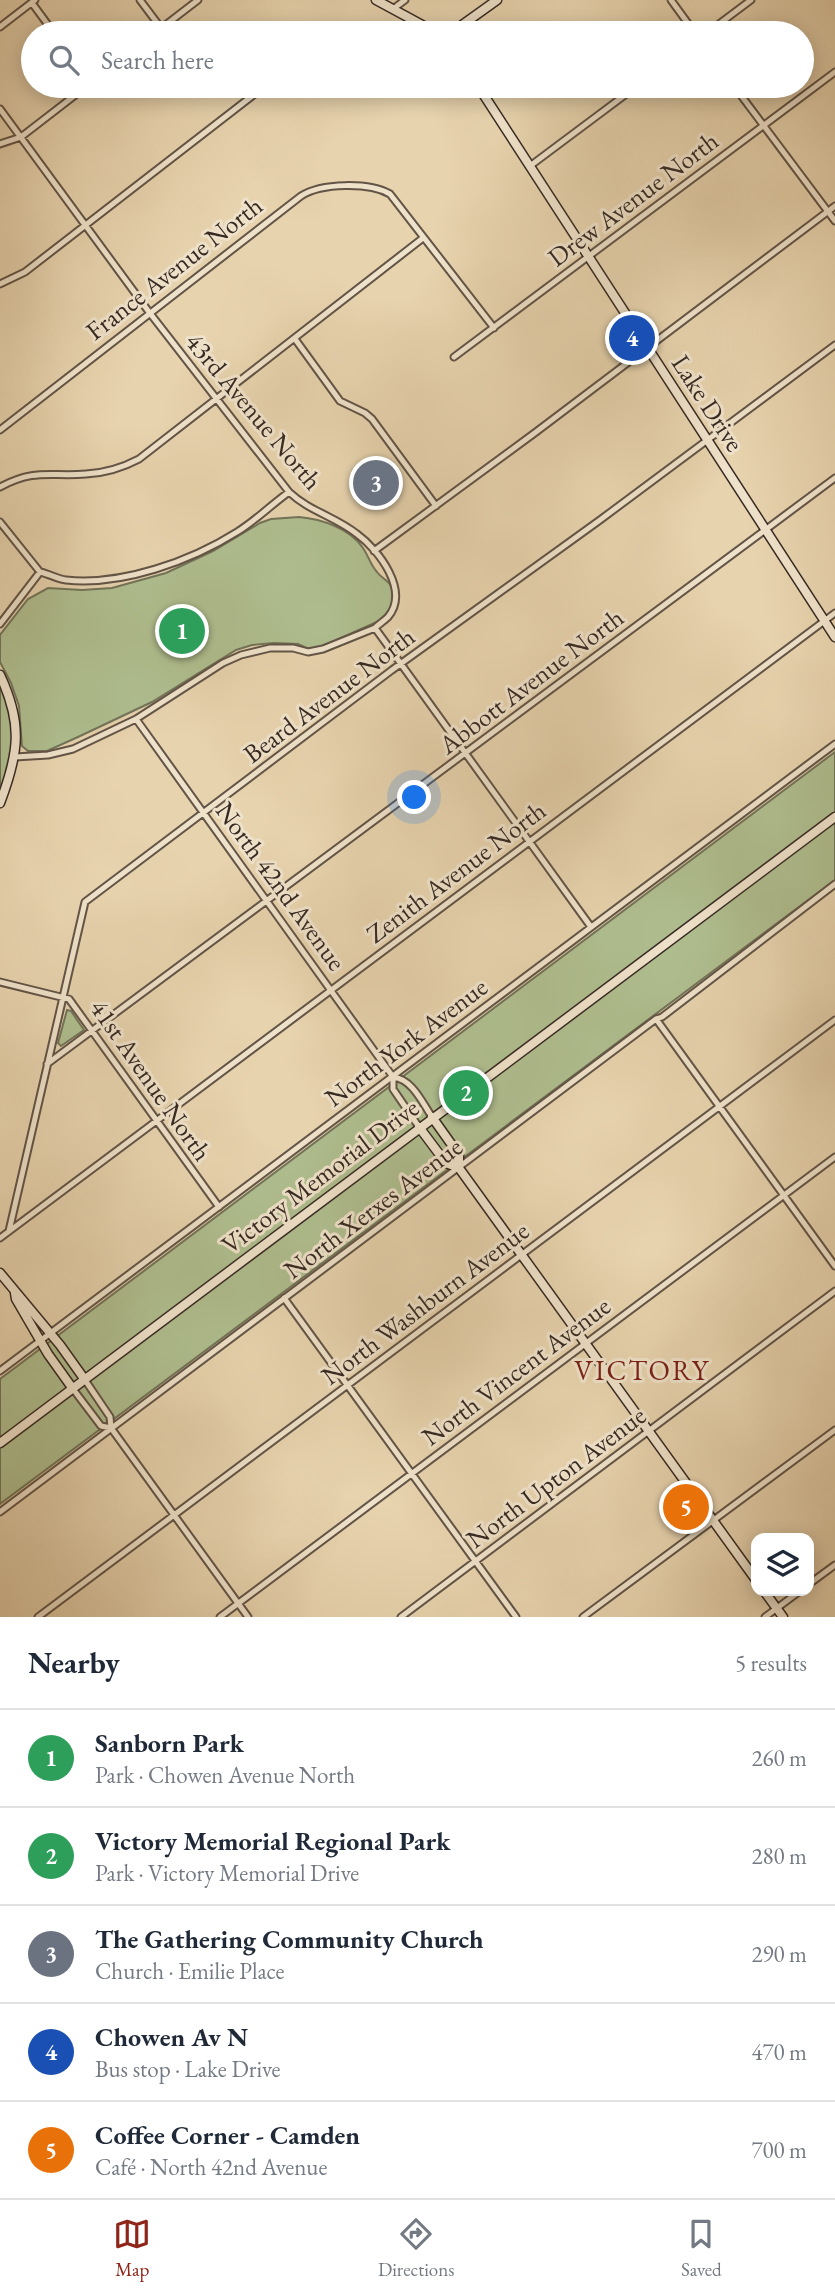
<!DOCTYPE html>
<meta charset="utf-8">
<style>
body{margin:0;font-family:"EB Garamond",serif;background:#f2f2f3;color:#1f2937}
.controls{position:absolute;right:21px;bottom:21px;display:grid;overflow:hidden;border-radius:14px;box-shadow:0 4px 18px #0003}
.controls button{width:63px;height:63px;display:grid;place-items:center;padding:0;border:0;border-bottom:2px solid #e0e1e3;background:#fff;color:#1f2937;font:35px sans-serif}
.you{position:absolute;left:415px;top:798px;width:24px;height:24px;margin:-18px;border:5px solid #fff;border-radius:50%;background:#1a73e8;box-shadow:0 0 0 10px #1a73e833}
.badge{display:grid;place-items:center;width:46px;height:46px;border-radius:50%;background:#8f2418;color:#fff;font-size:23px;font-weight:700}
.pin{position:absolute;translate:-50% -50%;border:4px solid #fff;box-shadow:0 2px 7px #0006}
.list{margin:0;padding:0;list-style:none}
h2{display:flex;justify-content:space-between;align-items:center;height:91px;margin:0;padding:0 28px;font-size:30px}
h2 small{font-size:23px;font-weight:400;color:#747a83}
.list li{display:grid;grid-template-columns:46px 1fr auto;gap:21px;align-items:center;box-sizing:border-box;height:98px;padding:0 28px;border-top:2px solid #e0e1e3}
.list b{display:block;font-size:26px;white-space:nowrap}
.list p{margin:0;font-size:23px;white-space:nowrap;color:#747a83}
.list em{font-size:23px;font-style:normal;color:#747a83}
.icon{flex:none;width:38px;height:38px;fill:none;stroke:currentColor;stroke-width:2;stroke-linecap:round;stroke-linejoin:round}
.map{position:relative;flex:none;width:835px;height:1617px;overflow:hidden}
.search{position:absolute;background:#fff;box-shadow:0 4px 18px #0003;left:21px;right:21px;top:21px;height:77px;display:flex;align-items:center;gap:18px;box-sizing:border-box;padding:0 24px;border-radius:38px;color:#747a83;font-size:26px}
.sheet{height:581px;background:#fff}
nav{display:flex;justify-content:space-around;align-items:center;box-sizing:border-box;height:98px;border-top:2px solid #e0e1e3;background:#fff;font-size:19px;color:#747a83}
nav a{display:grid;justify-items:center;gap:4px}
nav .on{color:#8f2418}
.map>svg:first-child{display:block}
.green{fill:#afbe8f;stroke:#727459;stroke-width:2}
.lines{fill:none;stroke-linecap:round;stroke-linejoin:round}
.street-casing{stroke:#625446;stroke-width:9}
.secondary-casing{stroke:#362a23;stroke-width:11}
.street{stroke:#efe2ca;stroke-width:5}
.secondary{stroke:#efe2ca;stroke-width:8}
.labels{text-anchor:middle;stroke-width:6;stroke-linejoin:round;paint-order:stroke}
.street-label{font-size:26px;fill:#362a23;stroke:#efe2ca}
.neighbourhood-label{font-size:28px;letter-spacing:2px;fill:#7a1f14;stroke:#efe2ca}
</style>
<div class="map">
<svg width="835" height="1617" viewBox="0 0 835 1617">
<rect width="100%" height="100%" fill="#e7d3ae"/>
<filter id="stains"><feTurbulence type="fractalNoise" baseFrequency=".00286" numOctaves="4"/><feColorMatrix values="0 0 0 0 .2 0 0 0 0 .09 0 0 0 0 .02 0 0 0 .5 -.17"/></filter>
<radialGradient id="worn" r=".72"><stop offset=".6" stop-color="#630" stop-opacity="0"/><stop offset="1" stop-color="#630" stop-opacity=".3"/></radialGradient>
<path class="green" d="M299,517c22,2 51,11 64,31 5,7 7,16 14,24 3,4 8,7 12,11 11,14 1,29 -10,38l-58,26 -12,2 -11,-5 -24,-1 -22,2 -16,5 -84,52 -74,35 -31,14h-19l-6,-5 -3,-40 -8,-23 -11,-21v-27l28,-36 20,-11 34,2 30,-2 54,-15 47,-22 47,-28 11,-4z
M0,675l13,31 2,51 -15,46z
M835,752v128l-835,624v-125z
M67,1010l4,1 13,19 -23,16 -3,-3z"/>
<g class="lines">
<g class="street-casing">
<path id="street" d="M140,0l21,28
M671,0l24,33
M32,3l22,30
M393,9l12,-9
M0,27l35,-27
M155,33l43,-33
M707,33l44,-33
M734,86l101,135
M0,109l149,203 140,180c20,19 47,25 68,42 22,16 53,57 31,83 -4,4 -9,7 -13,11l216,299
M0,144l21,-7 66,-51
M530,166l107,-80
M0,284l25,-12 240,-186
M295,339l45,62 25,12 7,6 64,87
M454,357l381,-285
M0,430l301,-234c20,-13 68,-14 89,-2l104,134
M0,487c36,-19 50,-10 86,-13 20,-1 36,-6 53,-15l284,-221
M0,522l40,50
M374,551l162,-119 299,-226
M0,624l40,-52c9,2 18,7 26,8 56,6 125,-19 171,-48 18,-11 34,-27 52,-40
M136,719l257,358v12l26,38
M15,757l33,-2 25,-6 63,-30 87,-56 18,-8 29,-7h23l15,4 15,-3 52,-21
M0,982l69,17 150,208
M656,1019l179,247
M47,1064l788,-586
M393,1077c19,2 29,25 39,40
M9,1231l76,-329 307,-232 208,-150 235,-175
M0,1238l835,-625
M284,1298l232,319
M0,1371l835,-627
M85,1380l25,37 1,11 137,189
M73,1389l28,37 10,2
M0,1512l656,-493 6,-2 173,-133
M809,1584l26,-19
M38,1617l797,-597
M220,1617l615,-460
M401,1617l434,-326
M583,1617l252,-187
M765,1617l35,-26"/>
</g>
<g class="secondary-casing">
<path id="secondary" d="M376,0l61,33
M451,33l46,-33
M478,86l357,551
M0,675c23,49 19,78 0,128
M432,1117l27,38v13
M419,1127l27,36 13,5 297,412
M0,1273l60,72 25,35
M15,1293l1,6 32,55 25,35
M0,1443l835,-626
M764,1591l19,26"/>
</g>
<use href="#street" class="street"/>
<use href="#secondary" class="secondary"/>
</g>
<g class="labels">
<g class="street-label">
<text transform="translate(633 199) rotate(-37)" y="9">Drew Avenue North</text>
<text transform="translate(174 268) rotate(-38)" y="9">France Avenue North</text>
<text transform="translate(708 403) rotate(57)" y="9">Lake Drive</text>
<text transform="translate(254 411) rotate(50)" y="9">43rd Avenue North</text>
<text transform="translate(531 681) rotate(-37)" y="9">Abbott Avenue North</text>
<text transform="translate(329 695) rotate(-37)" y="9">Beard Avenue North</text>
<text transform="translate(456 872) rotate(-37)" y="9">Zenith Avenue North</text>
<text transform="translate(281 886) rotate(54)" y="9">North 42nd Avenue</text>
<text transform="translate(406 1042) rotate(-37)" y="9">North York Avenue</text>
<text transform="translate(151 1080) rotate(55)" y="9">41st Avenue North</text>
<text transform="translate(320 1176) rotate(-37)" y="9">Victory Memorial Drive</text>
<text transform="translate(373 1208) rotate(-37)" y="9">North Xerxes Avenue</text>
<text transform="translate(425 1303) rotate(-37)" y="9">North Washburn Avenue</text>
<text transform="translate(516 1371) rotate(-37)" y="9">North Vincent Avenue</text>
<text transform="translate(556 1477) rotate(-37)" y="9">North Upton Avenue</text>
</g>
<g class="neighbourhood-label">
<text x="642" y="1380">VICTORY</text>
</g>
</g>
<rect width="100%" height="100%" filter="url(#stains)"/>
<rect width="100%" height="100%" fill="url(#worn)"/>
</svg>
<div class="controls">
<button><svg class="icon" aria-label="layers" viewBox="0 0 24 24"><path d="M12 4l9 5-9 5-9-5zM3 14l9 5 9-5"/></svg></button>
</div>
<div class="you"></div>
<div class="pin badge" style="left:182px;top:631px;background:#2e9e5b">1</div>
<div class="pin badge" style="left:466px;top:1093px;background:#2e9e5b">2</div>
<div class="pin badge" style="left:376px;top:483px;background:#6b7280">3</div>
<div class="pin badge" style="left:632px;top:338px;background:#1a4fb4">4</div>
<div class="pin badge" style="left:686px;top:1507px;background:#e8710a">5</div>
<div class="search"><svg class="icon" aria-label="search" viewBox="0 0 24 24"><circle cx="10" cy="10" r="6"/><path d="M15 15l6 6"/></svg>Search here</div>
</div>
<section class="sheet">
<h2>Nearby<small>5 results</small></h2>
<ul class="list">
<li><span class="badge" style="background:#2e9e5b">1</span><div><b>Sanborn Park</b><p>Park · Chowen Avenue North</p></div><em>260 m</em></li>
<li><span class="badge" style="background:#2e9e5b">2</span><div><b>Victory Memorial Regional Park</b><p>Park · Victory Memorial Drive</p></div><em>280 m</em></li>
<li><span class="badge" style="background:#6b7280">3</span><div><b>The Gathering Community Church</b><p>Church · Emilie Place</p></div><em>290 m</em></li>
<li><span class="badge" style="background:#1a4fb4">4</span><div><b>Chowen Av N</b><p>Bus stop · Lake Drive</p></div><em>470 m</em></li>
<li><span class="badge" style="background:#e8710a">5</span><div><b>Coffee Corner - Camden</b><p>Café · North 42nd Avenue</p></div><em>700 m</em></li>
</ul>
</section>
<nav>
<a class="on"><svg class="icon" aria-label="map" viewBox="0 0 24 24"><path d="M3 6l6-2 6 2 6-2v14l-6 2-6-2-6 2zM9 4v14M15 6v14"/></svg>Map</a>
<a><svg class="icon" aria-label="directions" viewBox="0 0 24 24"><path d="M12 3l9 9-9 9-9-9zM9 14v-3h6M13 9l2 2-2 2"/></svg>Directions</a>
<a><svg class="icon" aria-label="saved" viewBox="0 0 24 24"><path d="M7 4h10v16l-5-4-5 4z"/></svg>Saved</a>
</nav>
